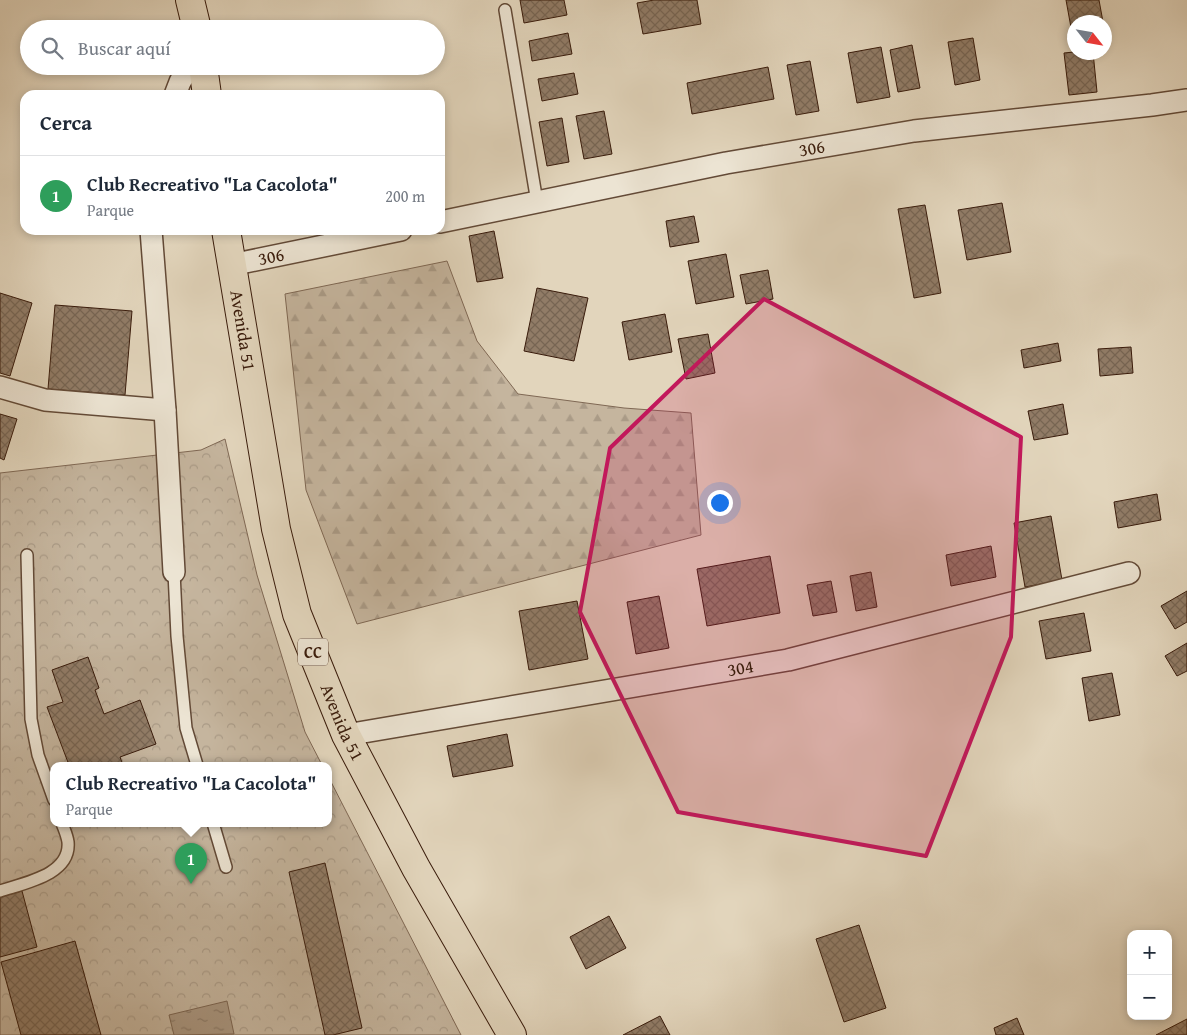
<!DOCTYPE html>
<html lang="es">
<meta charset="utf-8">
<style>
body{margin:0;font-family:"Gentium Book Plus",serif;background:#f2f2f3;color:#1f2937}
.controls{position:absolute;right:15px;bottom:15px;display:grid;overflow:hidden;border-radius:10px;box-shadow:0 2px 8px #0003}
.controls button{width:45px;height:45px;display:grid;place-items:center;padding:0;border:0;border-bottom:1px solid #e0e1e3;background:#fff;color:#1f2937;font:25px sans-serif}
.compass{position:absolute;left:1067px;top:15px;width:45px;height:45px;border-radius:50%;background:#fff;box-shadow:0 2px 8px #0003;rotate:121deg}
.you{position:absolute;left:719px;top:502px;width:18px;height:18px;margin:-12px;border:4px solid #fff;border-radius:50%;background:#1a73e8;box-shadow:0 0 0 8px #1a73e833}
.badge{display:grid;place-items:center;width:32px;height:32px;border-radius:50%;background:#1a73e8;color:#fff;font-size:16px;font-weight:700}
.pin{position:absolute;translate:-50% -41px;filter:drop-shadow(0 1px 2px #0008)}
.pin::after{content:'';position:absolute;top:26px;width:18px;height:15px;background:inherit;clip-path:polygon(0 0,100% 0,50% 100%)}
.popup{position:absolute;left:50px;top:762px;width:282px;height:65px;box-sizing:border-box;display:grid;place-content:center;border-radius:10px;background:#fff;filter:drop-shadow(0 1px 4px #0005);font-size:16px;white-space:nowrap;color:#747a83}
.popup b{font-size:19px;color:#1f2937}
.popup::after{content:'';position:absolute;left:50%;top:100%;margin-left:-10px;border:10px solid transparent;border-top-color:#fff}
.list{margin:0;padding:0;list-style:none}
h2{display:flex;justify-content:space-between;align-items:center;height:65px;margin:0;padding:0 20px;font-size:21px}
h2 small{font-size:16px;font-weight:400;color:#747a83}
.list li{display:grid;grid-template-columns:32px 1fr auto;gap:15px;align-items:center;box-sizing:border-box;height:80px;padding:0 20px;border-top:1px solid #e0e1e3}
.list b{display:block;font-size:19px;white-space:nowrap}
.list p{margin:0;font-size:16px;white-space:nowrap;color:#747a83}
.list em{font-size:16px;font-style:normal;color:#747a83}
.icon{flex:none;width:28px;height:28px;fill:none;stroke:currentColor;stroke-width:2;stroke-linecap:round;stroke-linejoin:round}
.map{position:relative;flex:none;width:1187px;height:1035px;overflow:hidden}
.search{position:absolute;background:#fff;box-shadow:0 2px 8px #0003;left:20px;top:20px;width:425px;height:55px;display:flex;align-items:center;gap:12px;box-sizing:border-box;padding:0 18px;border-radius:28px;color:#747a83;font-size:19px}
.panel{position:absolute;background:#fff;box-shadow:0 2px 8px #0003;left:20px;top:90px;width:425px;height:145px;border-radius:15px}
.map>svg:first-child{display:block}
.forest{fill:url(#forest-firs);stroke:#7f6854}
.park{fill:url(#park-crowns);stroke:#7f6854}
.water{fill:url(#water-ripples);stroke:#7c6551}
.building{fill:url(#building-cross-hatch);stroke:#391b0b}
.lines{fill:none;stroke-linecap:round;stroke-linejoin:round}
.service-casing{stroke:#634a37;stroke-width:14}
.minor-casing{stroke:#634a37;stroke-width:24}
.primary-casing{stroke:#391b0b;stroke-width:30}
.service{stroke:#ece4d3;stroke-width:11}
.minor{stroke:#ece4d3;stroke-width:21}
.primary{stroke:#e2d5bc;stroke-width:28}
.marked{fill:#c2185b;fill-opacity:0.2;stroke:#c2185b;stroke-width:4;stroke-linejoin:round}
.labels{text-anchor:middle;stroke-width:4.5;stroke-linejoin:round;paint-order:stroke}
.shield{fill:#ece4d3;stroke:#6f5747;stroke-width:1}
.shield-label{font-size:16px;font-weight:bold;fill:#391b0b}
.street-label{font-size:18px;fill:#391b0b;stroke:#ece4d3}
</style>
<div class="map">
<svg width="1187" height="1035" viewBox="0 0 1187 1035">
<defs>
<pattern id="forest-firs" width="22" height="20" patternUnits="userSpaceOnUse" patternTransform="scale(1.25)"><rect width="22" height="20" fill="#c5b59e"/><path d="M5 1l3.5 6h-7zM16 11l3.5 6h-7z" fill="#aa9b87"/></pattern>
<pattern id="park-crowns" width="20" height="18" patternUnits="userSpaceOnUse" patternTransform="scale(1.25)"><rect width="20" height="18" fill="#c5b59e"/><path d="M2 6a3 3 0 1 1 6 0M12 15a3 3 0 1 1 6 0" fill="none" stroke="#aa9b87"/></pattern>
<pattern id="water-ripples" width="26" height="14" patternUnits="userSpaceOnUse" patternTransform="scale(1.25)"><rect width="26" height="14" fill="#a99680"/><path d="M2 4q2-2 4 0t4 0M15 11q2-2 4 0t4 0" fill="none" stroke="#8b7a67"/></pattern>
<pattern id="building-cross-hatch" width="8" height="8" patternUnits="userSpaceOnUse" patternTransform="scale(1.25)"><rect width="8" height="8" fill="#917c67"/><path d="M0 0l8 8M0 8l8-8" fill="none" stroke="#776553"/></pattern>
</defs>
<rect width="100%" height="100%" fill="#e2d5bc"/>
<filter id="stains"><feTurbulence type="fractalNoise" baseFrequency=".004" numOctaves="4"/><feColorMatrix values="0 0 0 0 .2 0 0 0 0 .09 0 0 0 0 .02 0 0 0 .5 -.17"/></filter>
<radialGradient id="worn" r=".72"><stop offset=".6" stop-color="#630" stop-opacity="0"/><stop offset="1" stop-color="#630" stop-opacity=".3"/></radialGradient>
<path class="forest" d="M447,261l30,80 41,53 106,14 67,5 10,122 -344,89 -51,-134 -21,-196z"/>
<path class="park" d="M225,439l32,136 48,157 17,33h-268v58h274l1,-45 132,257h-461v-562l201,-23z"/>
<path class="water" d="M227,1001l7,33 -60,1 -5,-20z"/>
<path class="building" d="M520,0h44l3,15 -43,8z
M654,0h43l4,24 -58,10 -6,-31z
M1066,0h33l4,22h-29v11h-2z
M568,33l4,21 -40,7 -3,-20z
M973,38l7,42 -25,5 -7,-43z
M912,45l8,43 -22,4 -8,-42z
M881,47l9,50 -33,6 -9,-50z
M1074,52h19l4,40 -28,3 -5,-42z
M810,61l9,50 -23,4 -9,-50z
M768,67l6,32 -82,15 -5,-31z
M574,73l4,21 -36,7 -4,-22z
M604,111l8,43 -28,5 -8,-43z
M562,118l7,44 -22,4 -8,-44z
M1002,203l9,49 -44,8 -9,-50z
M925,205l16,88 -27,5 -16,-89z
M694,216l5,26 -29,5 -4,-26z
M494,231l9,47 -26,4 -8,-46z
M726,254l8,43 -38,7 -8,-43z
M768,270l5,29 -27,5 -6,-29z
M537,288l51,10 -14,63 -50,-10z
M0,293l32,10 -22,73 -10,-3z
M55,305l77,6 -7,84 -77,-6z
M665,314l7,38 -43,8 -7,-38z
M708,334l7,39 -29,6 -8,-40z
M1058,343l3,18 -37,7 -3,-18z
M1131,347l2,26 -33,3 -2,-27z
M1063,404l5,30 -34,6 -6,-29z
M0,414l17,5 -13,41 -4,-2z
M1157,494l4,26 -43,8 -4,-26z
M1051,516l11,64 -37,7 -11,-64z
M991,546l5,31 -45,9 -5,-31z
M770,556l10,57 -73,13 -10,-57z
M871,572l6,35 -21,4 -6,-35z
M831,581l6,31 -24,4 -6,-31z
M1187,591v31l-12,7 -14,-23z
M659,596l10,52 -33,6 -9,-52z
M577,601l11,58 -59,11 -10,-59z
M1084,613l7,38 -45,8 -7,-38z
M1187,643v28l-10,5 -12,-20z
M88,657l11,31 -4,2 9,24 36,-14 16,44 -36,13 3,8h-54l-22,-58 16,-5 -11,-32z
M1112,673l8,42 -31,6 -7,-43z
M507,734l6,32 -60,11 -6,-31z
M325,863l37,165 -29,7h-8l-36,-163z
M22,891l15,56 -37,10v-60z
M609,916l17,32 -40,21 -16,-32z
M859,925l27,83 -42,14 -28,-83z
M75,941l26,94h-80l-20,-73z
M660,1016l10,19h-47z
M1017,1018l7,17h-28l-2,-7z
M1187,1019v16h-31z"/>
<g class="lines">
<g class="service-casing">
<path id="service" d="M505,10l32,192
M27,555l4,164 7,36 16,45
M174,572l3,64 9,92 11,37
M213,823l13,44
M0,891c24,-8 71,-16 68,-49 -1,-7 -4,-13 -6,-19"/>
</g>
<g class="minor-casing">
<g id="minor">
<path d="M175,95l5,-13 9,-16"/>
<path id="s1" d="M440,222l286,-59 188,-32 238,-26 35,-5"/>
<path d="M151,230l14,180 9,162"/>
<path id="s2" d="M231,265l170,-35"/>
<path d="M0,387l45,13 120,10"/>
<path id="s3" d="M346,735l442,-75 341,-87"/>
</g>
</g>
<g class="primary-casing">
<g id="primary">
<path d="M190,0l7,29"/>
<path d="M203,66l4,29"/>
<path id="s4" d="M226,230l50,299 21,85 49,121 70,133 96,167"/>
</g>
</g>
<use href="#service" class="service"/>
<use href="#minor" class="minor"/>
<use href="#primary" class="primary"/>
</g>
<path class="marked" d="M764,299l257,138 -10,200 -85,219 -248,-44 -98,-200 30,-164z"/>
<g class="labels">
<rect class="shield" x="298" y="638.5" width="30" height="27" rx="4"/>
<g class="shield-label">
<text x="313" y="658">CC</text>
</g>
<g class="street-label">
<text dy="6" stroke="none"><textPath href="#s1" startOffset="379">306</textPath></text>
<text dy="6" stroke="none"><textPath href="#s2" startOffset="41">306</textPath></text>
<text dy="6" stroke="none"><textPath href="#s4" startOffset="102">Avenida 51</textPath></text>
<text dy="6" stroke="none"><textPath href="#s3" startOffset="400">304</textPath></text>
<text dy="6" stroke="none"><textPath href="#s4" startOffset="508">Avenida 51</textPath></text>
</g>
</g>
<rect width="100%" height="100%" filter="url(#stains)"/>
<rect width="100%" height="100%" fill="url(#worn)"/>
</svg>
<div class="controls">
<button>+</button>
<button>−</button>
</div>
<svg class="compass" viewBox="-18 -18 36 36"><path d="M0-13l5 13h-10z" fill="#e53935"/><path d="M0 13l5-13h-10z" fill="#747a83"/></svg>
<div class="you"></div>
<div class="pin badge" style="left:191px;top:884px;background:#2e9e5b">1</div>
<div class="popup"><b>Club Recreativo &quot;La Cacolota&quot;</b>Parque</div>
<div class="search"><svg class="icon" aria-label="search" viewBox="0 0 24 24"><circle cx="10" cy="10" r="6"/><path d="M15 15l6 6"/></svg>Buscar aquí</div>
<section class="panel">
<h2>Cerca<small></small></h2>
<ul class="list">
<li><span class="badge" style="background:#2e9e5b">1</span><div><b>Club Recreativo &quot;La Cacolota&quot;</b><p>Parque</p></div><em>200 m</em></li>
</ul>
</section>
</div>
